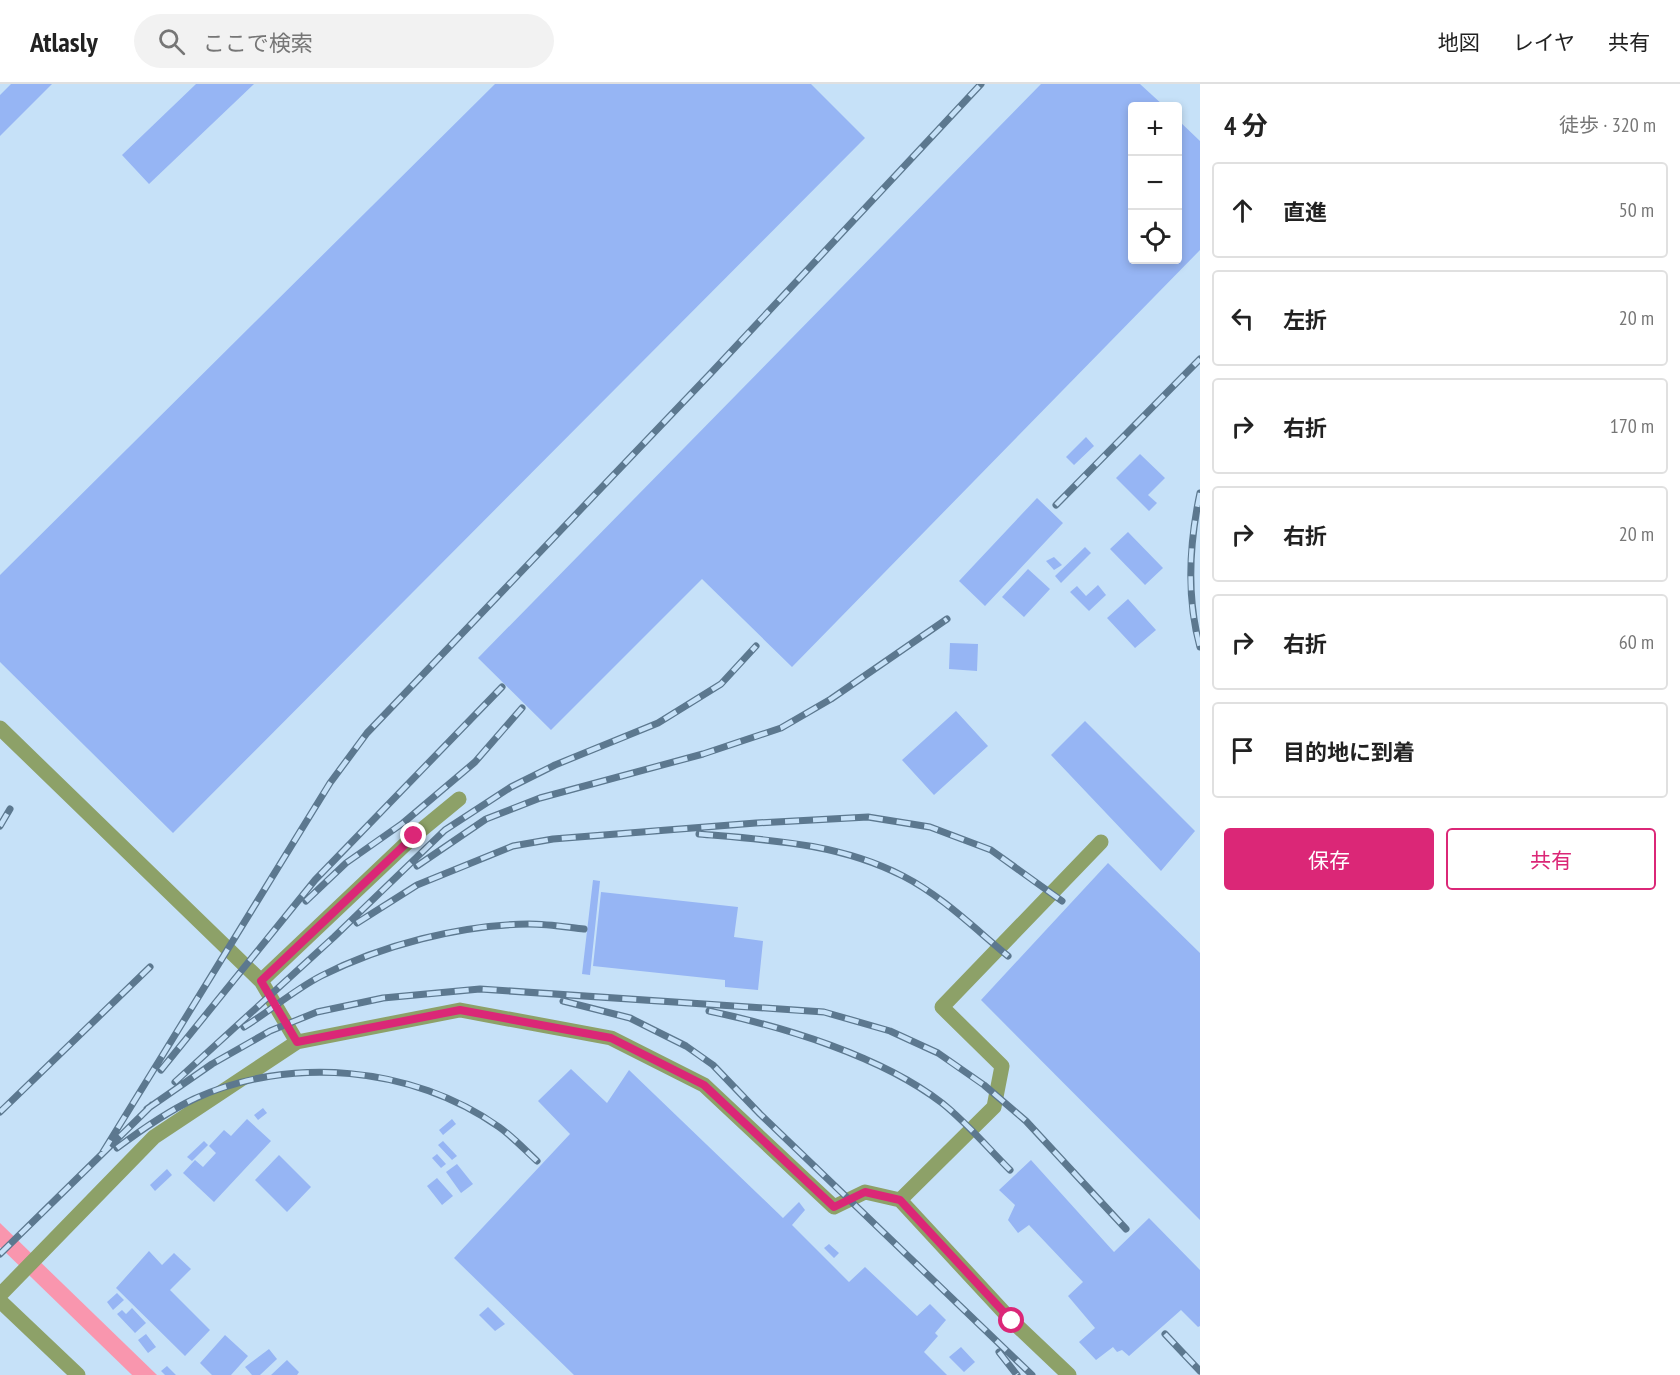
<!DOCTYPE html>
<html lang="ja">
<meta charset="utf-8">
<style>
body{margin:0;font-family:"PT Sans Narrow","Noto Sans JP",sans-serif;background:#f2f2f2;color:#222}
.controls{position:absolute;right:18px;top:18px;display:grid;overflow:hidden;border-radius:6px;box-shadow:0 3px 9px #0003}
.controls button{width:54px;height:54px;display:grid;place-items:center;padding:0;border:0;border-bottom:2px solid #e0e0e0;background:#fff;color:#222;font:30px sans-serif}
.stop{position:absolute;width:18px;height:18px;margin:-14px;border:4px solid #db2777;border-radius:50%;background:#fff}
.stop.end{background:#db2777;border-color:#fff;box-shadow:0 2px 6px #0008}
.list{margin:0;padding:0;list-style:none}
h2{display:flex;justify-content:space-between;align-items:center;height:78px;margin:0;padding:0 24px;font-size:26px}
h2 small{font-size:20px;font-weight:400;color:#767676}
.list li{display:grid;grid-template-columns:39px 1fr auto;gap:18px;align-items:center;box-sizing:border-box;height:96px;margin:0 12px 12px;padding:0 12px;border:2px solid #e0e0e0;border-radius:6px}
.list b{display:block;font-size:22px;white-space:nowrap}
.list em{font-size:20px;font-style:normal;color:#767676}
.actions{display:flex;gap:12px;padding:18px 24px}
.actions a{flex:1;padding:14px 0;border:2px solid #db2777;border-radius:6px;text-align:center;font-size:21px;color:#db2777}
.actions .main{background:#db2777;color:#fff}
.icon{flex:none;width:33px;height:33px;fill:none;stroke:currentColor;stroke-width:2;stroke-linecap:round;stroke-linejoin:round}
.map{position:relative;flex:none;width:1200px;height:1291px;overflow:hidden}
header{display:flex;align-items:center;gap:36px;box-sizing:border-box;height:84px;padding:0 30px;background:#fff;border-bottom:2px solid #e0e0e0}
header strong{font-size:28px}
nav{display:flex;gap:33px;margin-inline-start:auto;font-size:21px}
.search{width:420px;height:54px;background:#f2f2f2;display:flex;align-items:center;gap:15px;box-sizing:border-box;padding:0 21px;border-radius:33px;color:#767676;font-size:22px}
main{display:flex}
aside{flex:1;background:#fff}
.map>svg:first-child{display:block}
.water{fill:#f996ae}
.building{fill:#96b5f4}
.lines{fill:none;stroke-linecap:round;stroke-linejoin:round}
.minor{stroke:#8da168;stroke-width:15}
.rail-casing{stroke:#5c788f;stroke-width:7}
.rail{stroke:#c6e1f8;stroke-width:4.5;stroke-dasharray:14;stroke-linecap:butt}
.route{stroke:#db2777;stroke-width:8}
</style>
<header>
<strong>Atlasly</strong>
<div class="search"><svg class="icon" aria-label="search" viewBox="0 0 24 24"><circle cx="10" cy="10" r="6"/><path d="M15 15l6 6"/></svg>ここで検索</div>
<nav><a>地図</a><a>レイヤ</a><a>共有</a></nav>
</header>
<main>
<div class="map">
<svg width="1200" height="1291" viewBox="0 0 1200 1291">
<rect width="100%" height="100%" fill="#c6e1f8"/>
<path class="water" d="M0,1139l157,152h-25l-132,-128z"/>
<path class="building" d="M11,0h41l-52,52v-41z
M196,0h58l-105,100 -27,-29z
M495,0h316l54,54 -692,695 -173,-171v-87z
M1041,0h99l24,22h-32v154h46v-140l22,21v109l-408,417 -90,-88 -151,151 -73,-72z
M1086,353l8,9 -20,19 -8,-8z
M1140,370l25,24 -17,17 9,8 -8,8 -33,-33z
M1037,414l26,25 -78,83 -26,-25z
M1128,448l35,36 -18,17 -35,-36z
M1085,463l6,6 -30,30 -6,-7z
M1054,473l8,8 -8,5 -8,-9z
M1028,485l22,20 -26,28 -22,-20z
M1098,501l8,10 -17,16 -19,-19 7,-6 9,10z
M1128,515l28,31 -21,18 -28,-30z
M950,559l28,1 -1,27 -28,-2z
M956,627l32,35 -54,49 -32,-35z
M1085,637l110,110 -34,40 -110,-116z
M1108,779l92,90v267l-219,-220z
M593,796l7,1 -10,94 -8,-1z
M601,808l137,15 -4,30 29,4 -5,49 -33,-3v-7l-132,-14z
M571,985l36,34 22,-33 154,148 16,-16 6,8 -13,15 57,57 16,-15 52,49 13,-12 16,16 -11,13 3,3 -14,16 23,23h-373l-120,-117 116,-124 -32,-33z
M263,1024l4,5 -9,7 -4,-5z
M247,1035l24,22 -57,61 -31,-29 12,-13 8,7 13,-14 -7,-7 15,-16 7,6z
M452,1035l4,5 -13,11 -4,-5z
M204,1057l4,4 -16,16 -5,-4z
M443,1057l14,15 -5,4 -14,-15z
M437,1070l9,10 -5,4 -9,-10z
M279,1071l32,32 -24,25 -32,-32z
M1031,1076l83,92 35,-34 51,52v56l-2,1 -17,-17 -52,46 -7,-6 -5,2 -4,-5 -17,13 -17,-18 16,-14 -27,-32 15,-14 -54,-57 -11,8 -10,-13 7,-15 -16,-15z
M457,1080l16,20 -12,9 -15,-21z
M167,1085l5,6 -17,16 -5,-6z
M437,1094l16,18 -11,9 -15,-19z
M829,1160l10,9 -5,5 -10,-10z
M149,1167l13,14 12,-12 17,16 -21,21 40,40 -25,26 -69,-68z
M117,1209l7,7 -11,10 -6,-8z
M488,1223l17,17 -10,7 -16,-16z
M132,1224l14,15 -11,10 -18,-19 5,-4 4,4z
M146,1250l10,13 -8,6 -10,-13z
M225,1251l23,21 -17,19h-19l-12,-12z
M961,1263l14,15 -11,10 -15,-15z
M269,1265l8,10 -17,16h-8l-7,-8z
M287,1276l12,12 -2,3h-26z
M167,1282l9,9h-11l-4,-4z"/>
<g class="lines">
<path class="minor" d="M0,644l261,253
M297,958l-36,-61 153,-145 45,-37
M900,1116l94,-93 8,-41 -60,-59 159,-165
M0,1211l154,-158 143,-95 163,-32 151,28 93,47 130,122 31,-15 35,8 112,121 57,54
M0,1217l78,74"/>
<g class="rail-casing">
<path id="rail" d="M1200,409c-11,52 -14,103 0,154
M1056,421l144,-146
M0,742l10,-17
M699,750c70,6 140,9 204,42 39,20 71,52 105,80
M417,782l69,-47 54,-21 163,-44 78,-26 50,-29 116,-80
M306,817l40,-38 57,-40 72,-61 47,-54
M357,839l60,-38 96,-39 40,-7 203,-16 112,-6 62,10 61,23 71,51
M563,917l67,17 56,28 27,19 47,49 272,261
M709,927c75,16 172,45 233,92 24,19 46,45 68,67
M244,943c26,-16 50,-37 77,-51 61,-31 139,-51 208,-52 18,0 37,3 55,5
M161,986l154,-190 187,-193
M175,998l159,-145 111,-107 66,-43 44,-22 103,-42 63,-39 35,-38
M147,1025l65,-45 58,-33 47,-19 66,-14 97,-9 344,23 66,19 48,22 46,32 42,36 100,108
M0,1028l150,-145
M117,1064c24,-18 50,-36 77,-49 95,-44 219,-33 305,28 14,10 26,23 38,34
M103,1068l227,-369 37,-50 344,-360 270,-289
M0,1170l152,-149
M1165,1250l35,37
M999,1268l18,23"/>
</g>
<use href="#rail" class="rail"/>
</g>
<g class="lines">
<path class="route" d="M414,752l-153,145 36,61 163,-32 151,28 93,47 130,122 31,-15 35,8 112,121"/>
</g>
</svg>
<div class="controls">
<button>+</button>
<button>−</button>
<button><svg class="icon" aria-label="locate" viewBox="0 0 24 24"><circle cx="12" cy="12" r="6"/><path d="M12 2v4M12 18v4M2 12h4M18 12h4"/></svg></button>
</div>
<div class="stop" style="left:1012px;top:1237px"></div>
<div class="stop end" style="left:414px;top:752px"></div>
</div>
<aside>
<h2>4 分<small>徒歩 · 320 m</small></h2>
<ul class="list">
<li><svg class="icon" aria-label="ahead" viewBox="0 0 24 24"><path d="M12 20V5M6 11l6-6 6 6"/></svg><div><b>直進</b></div><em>50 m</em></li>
<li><svg class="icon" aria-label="left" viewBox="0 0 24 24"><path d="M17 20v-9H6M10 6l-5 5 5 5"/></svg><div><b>左折</b></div><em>20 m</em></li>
<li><svg class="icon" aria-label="right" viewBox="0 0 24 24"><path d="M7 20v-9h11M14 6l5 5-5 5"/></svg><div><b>右折</b></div><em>170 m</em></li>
<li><svg class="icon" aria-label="right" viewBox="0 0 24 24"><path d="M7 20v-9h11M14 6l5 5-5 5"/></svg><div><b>右折</b></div><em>20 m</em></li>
<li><svg class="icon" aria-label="right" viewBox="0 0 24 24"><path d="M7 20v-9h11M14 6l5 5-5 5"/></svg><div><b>右折</b></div><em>60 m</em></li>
<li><svg class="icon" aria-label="arrive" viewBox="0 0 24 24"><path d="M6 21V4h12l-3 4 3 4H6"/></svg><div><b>目的地に到着</b></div></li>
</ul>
<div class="actions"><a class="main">保存</a><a>共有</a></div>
</aside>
</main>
